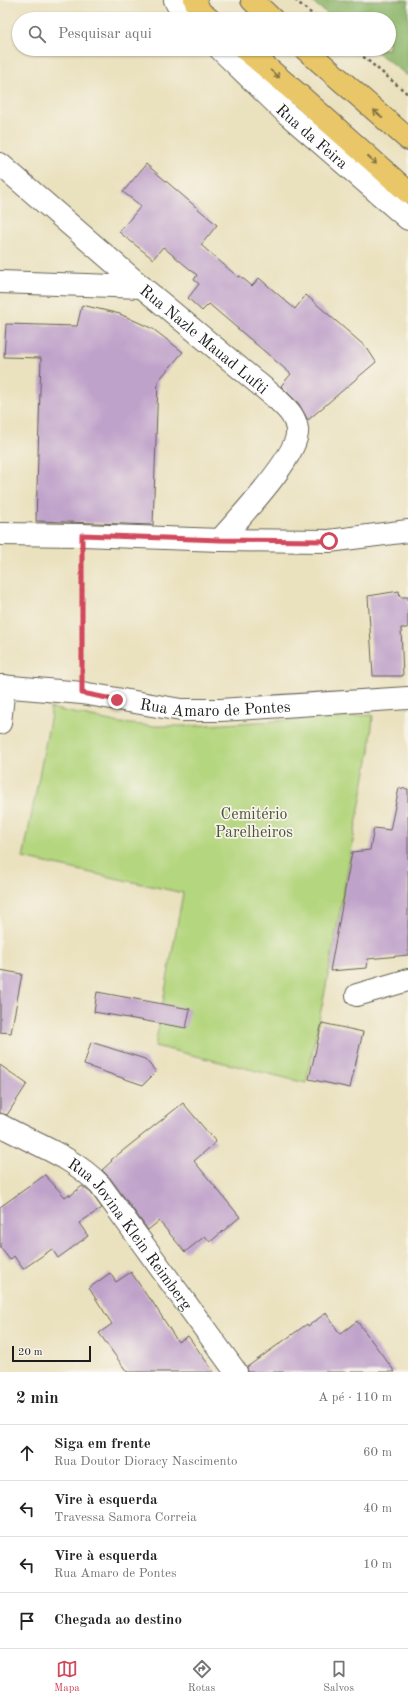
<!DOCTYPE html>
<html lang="pt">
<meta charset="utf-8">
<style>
body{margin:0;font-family:"Old Standard TT",serif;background:#f6f6f6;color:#222}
.scale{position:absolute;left:12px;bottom:10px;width:79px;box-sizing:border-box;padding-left:4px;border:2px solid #1c1c1c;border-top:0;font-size:11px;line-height:14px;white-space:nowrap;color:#1c1c1c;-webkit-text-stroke:3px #f7f3e8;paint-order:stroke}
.stop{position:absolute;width:12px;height:12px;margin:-9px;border:3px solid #d1495b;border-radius:50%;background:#fff}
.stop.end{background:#d1495b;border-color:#fff;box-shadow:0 1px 4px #0008}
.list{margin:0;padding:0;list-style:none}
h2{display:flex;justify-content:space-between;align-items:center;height:52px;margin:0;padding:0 16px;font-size:17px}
h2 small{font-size:13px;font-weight:400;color:#767676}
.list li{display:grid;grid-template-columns:26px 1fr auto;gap:12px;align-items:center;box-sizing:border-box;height:56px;padding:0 16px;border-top:1px solid #e0e0e0}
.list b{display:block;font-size:15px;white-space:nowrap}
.list p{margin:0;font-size:13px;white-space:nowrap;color:#767676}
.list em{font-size:13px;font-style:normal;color:#767676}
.icon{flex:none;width:22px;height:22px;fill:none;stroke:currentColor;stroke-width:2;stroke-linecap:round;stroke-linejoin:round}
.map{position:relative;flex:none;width:408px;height:1372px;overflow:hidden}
.search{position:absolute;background:#fff;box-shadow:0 1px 3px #0004;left:12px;right:12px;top:12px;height:44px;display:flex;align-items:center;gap:10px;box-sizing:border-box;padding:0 14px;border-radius:22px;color:#767676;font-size:15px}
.sheet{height:276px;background:#fff}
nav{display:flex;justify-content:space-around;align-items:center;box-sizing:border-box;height:56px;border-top:1px solid #e0e0e0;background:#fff;font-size:11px;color:#767676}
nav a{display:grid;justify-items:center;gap:2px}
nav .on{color:#d1495b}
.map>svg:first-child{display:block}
.green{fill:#b4d67e;stroke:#68794d}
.forest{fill:#8fb76d;stroke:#566a44}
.building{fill:#bfa2ca}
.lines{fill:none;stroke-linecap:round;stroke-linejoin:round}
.minor-casing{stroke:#646155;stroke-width:24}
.major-casing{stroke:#646155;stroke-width:24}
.path{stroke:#646155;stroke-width:2.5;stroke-dasharray:3 3;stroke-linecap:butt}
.minor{stroke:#fff;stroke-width:22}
.major{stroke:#e9c769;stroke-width:22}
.oneway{stroke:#827242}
.route{stroke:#d1495b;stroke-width:5}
.labels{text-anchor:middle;stroke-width:3.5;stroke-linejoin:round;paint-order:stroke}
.street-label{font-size:16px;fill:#1c1c1c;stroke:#f7f3e8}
.park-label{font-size:16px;fill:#4a5439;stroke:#f7f3e8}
</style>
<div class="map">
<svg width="408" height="1372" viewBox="0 0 408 1372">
<rect width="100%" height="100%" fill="#f7f3e8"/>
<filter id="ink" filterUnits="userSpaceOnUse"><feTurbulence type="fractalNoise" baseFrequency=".025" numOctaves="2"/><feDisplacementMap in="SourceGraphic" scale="8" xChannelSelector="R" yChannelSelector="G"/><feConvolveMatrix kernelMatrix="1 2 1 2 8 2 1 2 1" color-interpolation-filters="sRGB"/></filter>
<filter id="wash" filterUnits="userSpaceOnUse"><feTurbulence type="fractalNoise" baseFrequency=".012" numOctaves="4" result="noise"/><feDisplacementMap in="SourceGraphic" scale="16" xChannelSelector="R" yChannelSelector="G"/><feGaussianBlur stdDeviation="0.9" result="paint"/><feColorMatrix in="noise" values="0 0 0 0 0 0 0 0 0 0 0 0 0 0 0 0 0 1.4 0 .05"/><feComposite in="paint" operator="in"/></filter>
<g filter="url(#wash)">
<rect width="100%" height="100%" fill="#eae1be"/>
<path class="green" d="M50,708l70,15 32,3h40l181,-11 -3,35 -44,236 -20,97 -151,-37 28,-153 -160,-35 28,-143z"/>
<path class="forest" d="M310,0h98v76l-35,-27h16v-30h-55z"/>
<g id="blocks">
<path class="building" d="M146,164l71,61 -16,20 37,32 2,-1 12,10 7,-8 36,31 11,-14 61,53 9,14 -68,58 -9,-16 -18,-18 10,-12 -82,-70 -7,7 -14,-13 11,-14 -5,-4 3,-5 -34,-28 -10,12 -34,-27 22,-26 -18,-14z
M82,305l38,9 33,15 30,23 -25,29 -5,144 -117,-4 5,-163 -37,-1 2,-33 71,2z
M399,591l1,6h8v31h-7l2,48h-30l-5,-80z
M399,788l9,1v166l-40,4 -1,9 -37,3 22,-119 18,-2 4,-22 16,2z
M0,970l22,4 -11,59 -11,-1z
M97,992l93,17 -4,19 -92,-16z
M322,1023l41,9 -13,56 -41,-9z
M91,1042l54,17 11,13 -13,13 -59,-20z
M0,1065l27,19 -20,31 -7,-2z
M183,1103l33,39 -22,19 46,56 -30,25 -5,-6 -20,16 -26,-31 -11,9 -38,-52 -8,-8 10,-9 -1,-1z
M45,1175l20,22 4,-3 1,2 12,-10 9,7 11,15 -23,15 9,13 -30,22 -6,-9 -29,20 -9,-13 -4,4 -10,-13v-40z
M131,1272l18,27 1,-1 28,44 10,-6 26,36h-87l-28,-39 13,-9 -23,-36 21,-15 6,9z
M326,1313l14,21 17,-13 38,51h-147l-1,-5 60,-43 1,2z"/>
</g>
</g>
<g filter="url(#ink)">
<use href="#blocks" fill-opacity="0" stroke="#646155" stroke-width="1"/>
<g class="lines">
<g class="minor-casing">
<g id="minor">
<path d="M175,0l4,8 11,11"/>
<path id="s1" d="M220,49l66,64 122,106"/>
<path id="s2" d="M0,164l142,123 135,112c9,9 18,16 20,30 4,25 -60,91 -77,111"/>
<path d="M0,282l142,5"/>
<path d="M0,534l82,1 138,5 109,1 79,-10"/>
<path id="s3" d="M0,686l82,7 99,17h39l188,-12"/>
<path d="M0,723l4,-37"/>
<path d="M357,995l51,-15"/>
<path id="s4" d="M0,1125c34,19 72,31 100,60l136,187"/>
</g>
</g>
<g class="major-casing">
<path id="major" d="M195,0l5,12 9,7
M252,0l20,19
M245,49l53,45 110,98
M305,49l103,90"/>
</g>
<path class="path" d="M295,0l23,19
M354,49l54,45
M82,559v109"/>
<use href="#minor" class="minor"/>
<use href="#major" class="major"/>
</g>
<defs><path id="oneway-shaft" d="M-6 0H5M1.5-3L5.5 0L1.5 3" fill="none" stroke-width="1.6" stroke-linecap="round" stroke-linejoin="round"/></defs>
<g class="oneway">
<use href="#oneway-shaft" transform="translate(275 74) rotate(40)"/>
<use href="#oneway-shaft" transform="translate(378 114) rotate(-139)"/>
<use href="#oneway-shaft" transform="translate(372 160) rotate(42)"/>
</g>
</g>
<g class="lines" filter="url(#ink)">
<path class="route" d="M117,700l-35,-7v-158l138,5 109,1"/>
</g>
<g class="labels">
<g class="street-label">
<text dy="6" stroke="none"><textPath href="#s1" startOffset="127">Rua da Feira</textPath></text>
<text dy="6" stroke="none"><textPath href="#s2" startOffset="269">Rua Nazle Mauad Lufti</textPath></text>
<text dy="6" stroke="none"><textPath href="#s3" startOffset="217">Rua Amaro de Pontes</textPath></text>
<text dy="6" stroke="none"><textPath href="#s4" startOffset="174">Rua Jovina Klein Reimberg</textPath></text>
</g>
<g class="park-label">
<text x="254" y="819">Cemitério<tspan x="254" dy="18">Parelheiros</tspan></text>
</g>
</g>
</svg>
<div class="scale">20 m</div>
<div class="stop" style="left:329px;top:541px"></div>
<div class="stop end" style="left:117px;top:700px"></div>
<div class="search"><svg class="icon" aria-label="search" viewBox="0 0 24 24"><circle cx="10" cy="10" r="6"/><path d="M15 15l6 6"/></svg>Pesquisar aqui</div>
</div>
<section class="sheet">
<h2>2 min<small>A pé · 110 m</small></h2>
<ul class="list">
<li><svg class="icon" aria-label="ahead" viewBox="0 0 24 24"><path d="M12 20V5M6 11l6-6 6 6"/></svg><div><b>Siga em frente</b><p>Rua Doutor Dioracy Nascimento</p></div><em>60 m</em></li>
<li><svg class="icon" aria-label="left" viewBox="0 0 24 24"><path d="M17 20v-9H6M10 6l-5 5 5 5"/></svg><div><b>Vire à esquerda</b><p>Travessa Samora Correia</p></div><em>40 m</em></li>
<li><svg class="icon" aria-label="left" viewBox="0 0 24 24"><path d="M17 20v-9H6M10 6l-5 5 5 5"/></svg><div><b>Vire à esquerda</b><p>Rua Amaro de Pontes</p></div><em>10 m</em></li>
<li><svg class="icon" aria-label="arrive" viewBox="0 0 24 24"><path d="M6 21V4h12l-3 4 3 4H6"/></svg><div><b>Chegada ao destino</b></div></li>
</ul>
</section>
<nav>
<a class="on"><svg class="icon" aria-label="map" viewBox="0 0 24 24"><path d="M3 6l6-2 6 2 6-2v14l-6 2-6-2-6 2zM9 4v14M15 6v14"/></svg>Mapa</a>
<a><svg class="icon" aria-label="directions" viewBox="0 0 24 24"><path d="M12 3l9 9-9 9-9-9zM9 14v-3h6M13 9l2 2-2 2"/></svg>Rotas</a>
<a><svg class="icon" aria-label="saved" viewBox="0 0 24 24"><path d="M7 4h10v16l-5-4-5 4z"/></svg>Salvos</a>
</nav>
